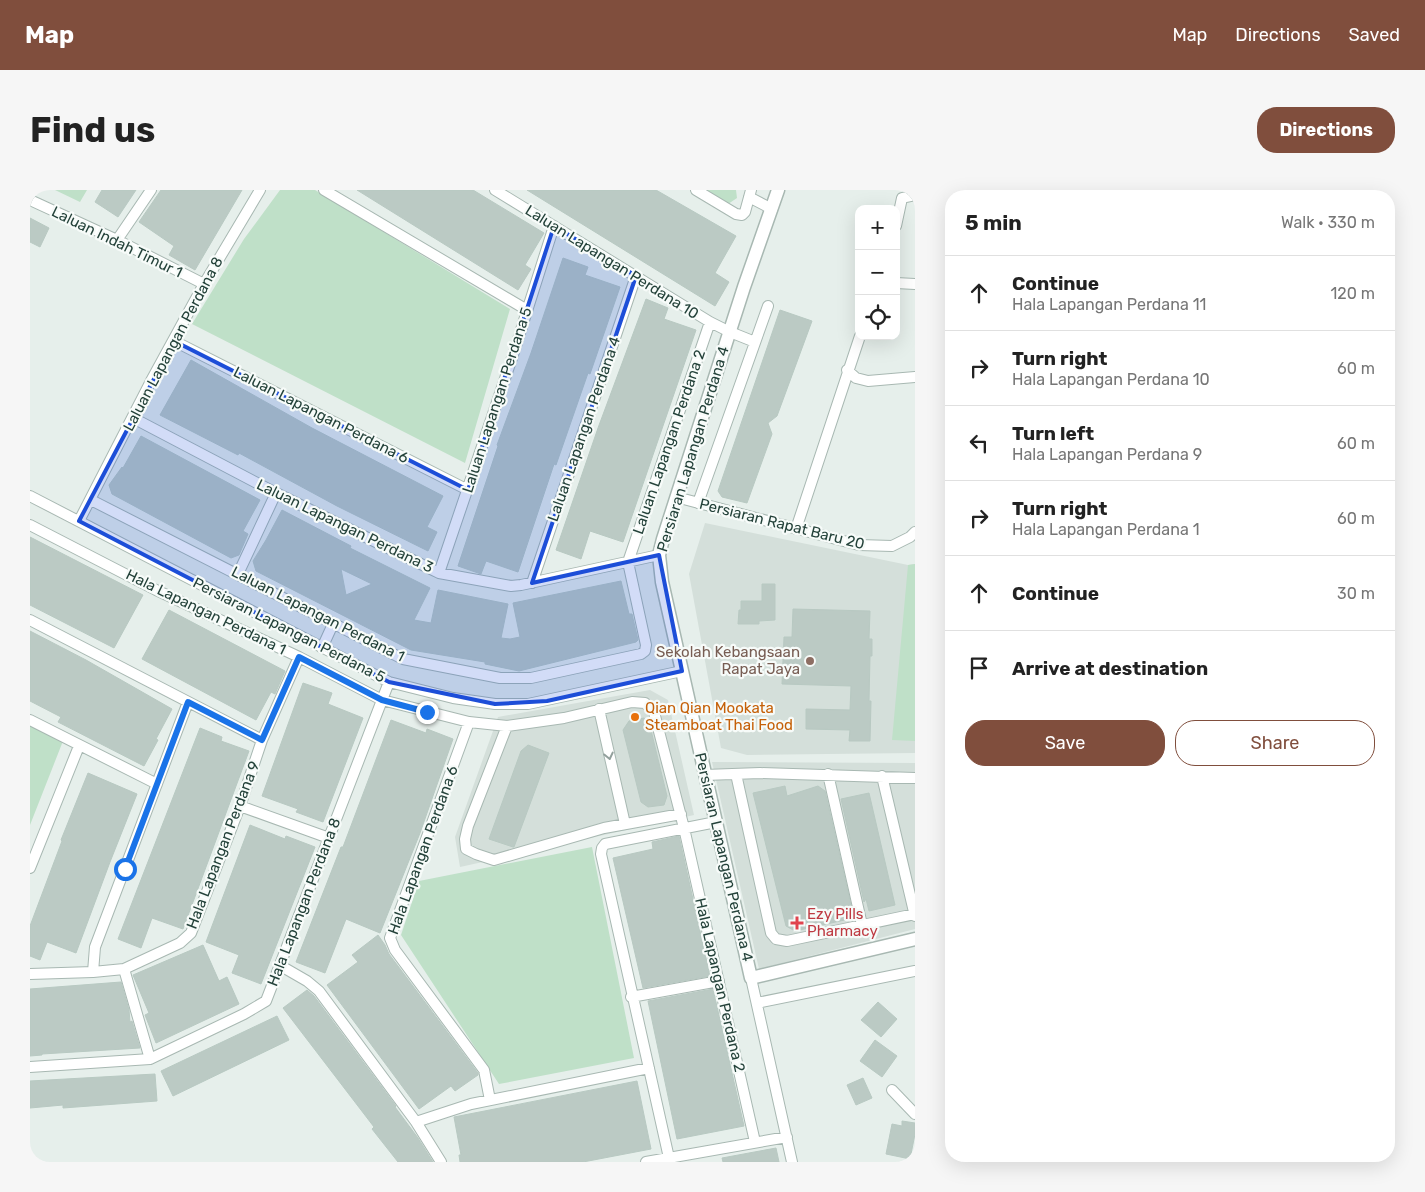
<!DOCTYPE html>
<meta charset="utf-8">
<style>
body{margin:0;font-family:Rubik,sans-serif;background:#f6f6f6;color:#222}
.controls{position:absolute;right:15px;top:15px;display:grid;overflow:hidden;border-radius:10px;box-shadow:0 5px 20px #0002}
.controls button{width:45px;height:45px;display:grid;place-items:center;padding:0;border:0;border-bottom:1px solid #e0e0e0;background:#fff;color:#222;font:25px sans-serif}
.stop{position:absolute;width:15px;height:15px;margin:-11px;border:4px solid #1a73e8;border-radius:50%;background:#fff}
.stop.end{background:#1a73e8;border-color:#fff;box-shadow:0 1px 5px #0008}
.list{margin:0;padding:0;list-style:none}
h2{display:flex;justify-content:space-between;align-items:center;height:65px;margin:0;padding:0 20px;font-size:21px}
h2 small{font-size:16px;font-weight:400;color:#767676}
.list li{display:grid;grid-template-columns:32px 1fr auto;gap:15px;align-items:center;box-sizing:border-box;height:75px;padding:0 20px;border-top:1px solid #e0e0e0}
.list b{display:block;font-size:19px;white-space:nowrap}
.list p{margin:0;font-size:16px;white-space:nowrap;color:#767676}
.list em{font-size:16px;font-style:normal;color:#767676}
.actions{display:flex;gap:10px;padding:15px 20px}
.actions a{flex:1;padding:11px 0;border:1px solid #804e3d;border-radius:20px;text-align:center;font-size:18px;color:#804e3d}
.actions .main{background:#804e3d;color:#fff}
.icon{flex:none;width:28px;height:28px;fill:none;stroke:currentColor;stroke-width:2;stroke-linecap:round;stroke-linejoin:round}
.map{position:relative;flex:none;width:885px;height:972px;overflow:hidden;border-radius:20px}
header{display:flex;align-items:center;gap:30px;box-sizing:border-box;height:70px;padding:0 25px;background:#804e3d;color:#fff}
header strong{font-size:24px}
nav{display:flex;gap:28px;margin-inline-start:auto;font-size:18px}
.intro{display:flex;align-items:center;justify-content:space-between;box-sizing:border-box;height:120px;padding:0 30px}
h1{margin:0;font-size:35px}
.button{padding:12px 22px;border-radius:20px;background:#804e3d;color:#fff;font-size:18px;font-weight:700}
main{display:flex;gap:30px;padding:0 30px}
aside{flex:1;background:#fff;border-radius:20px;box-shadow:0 5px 20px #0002}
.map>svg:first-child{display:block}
.built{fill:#d4dfda}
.green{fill:#bfe0c8}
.building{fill:#bbcac4;stroke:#b8c9c2;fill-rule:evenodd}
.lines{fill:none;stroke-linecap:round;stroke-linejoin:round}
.minor-casing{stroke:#a8b8b2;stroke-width:12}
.tertiary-casing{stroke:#a8b8b2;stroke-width:15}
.minor{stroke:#fff;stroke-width:10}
.tertiary{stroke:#fff;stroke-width:12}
.oneway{stroke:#92a09c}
.route{stroke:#1a73e8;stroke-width:6}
.marked{fill:#1d4ed8;fill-opacity:0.2;stroke:#1d4ed8;stroke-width:4;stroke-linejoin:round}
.education-dot{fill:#8d6e63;stroke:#f7fbf9;stroke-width:2}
.food-dot{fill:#e8710a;stroke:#f7fbf9;stroke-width:2}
.health-dot{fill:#e0444e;stroke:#f7fbf9;stroke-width:2}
.labels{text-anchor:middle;stroke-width:4.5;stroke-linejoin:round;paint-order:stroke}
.street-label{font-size:15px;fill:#24423a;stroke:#f7fbf9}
.education-label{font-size:15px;fill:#785e54;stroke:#f7fbf9;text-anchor:end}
.food-label{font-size:15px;fill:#c56008;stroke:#f7fbf9;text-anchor:start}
.health-label{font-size:15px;fill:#be3a42;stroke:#f7fbf9;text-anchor:start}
</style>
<header>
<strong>Map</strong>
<nav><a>Map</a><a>Directions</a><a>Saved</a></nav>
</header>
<div class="intro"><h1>Find us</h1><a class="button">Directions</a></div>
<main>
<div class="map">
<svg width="885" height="972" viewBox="0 0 885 972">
<rect width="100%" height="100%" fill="#e6efeb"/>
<path class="built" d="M675,333l203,42 7,-1v189l-168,2 -26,-7 -32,-174z
M620,500l18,10 26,115 -234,52 -5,-30 43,-120z
M682,572l203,1v166l-156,40z"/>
<path class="green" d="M25,0h32l-7,12z
M250,0h35l195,119 -45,154 -273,-139 52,-85z
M676,0h30l1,8 -9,6z
M885,374v177l-23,-1 16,-175z
M0,535l33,16 -33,84z
M562,657l42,211 -135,26 -98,-149 18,-54z"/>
<path class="building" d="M72,0h34l-18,27 -23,-15z
M131,0h81l-47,80 -26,-15 5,-9 -35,-24z
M327,0h116l71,43 -19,32 6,4 -13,21z
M497,0h129l80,46 -21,37 14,9 -14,24z
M0,28l19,10 -9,19 -10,-5z
M533,68l25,9 -3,8 35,12 -30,87 -2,-1 -32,92 -2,-1 -36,108 -32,-11 -5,13 -23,-8 40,-120 -1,-1 34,-92z
M616,109l22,9 -4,11 32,11 -73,212 -33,-11 -9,28 -25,-9 42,-122z
M750,120l32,11 -35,95 -9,7 4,11 -25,69 -25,-6 -4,-6z
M161,170l121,68 131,68 -16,31 10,5 -9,19 -91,-45 -98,-53 -1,2 -78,-40z
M111,246l119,64 -17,31 5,3 -9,21 -8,3 -119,-64 -3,-9 13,-18 1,1z
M252,320l69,36 -1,2 80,40 -16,32 17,3 7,-33 70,14 -7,34 9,1 10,-2 -7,-34 108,-22 8,33h3l6,26 -2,2 -117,29 -34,-7v-2l-74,-12 -155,-79 -3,-10 13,-21zM311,379l31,15 -26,11z
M0,347l113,58 -29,53 -84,-43z
M732,394h13v36l-16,1v3h-21l1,-14h2v-9h21z
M763,419l77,2 -1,28h3v17h-2l-1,45h2l-1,40h-21l1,-11 -44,-1v-20l44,1 1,-24 -69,-2 2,-47h8z
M139,420l116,61 -10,23 -4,-2 -15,28 -114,-61z
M0,441l56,29 86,49 -16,30 2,1 -14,26 -86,-44 3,-5 -31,-16z
M273,493l29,10 -4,11 35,14 -40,104 -27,-10 2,-3 -36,-13z
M614,528l5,4 18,74 -3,9 -16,2 -7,-5 -18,-72 6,-9z
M361,530l35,13 1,-4 26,10 -33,94 -40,100 -34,-14 -21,54 -29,-11 45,-115h2z
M170,538l22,9 -1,4 28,10 -66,178 -31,-11 -11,30 -23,-9z
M498,555l21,8 -35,94h-1l-24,-8 32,-88z
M58,583l49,21 -27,68 -34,91 -29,-11 -7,18 -10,-4v-30l32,-85 -1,-1z
M755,596l2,10 31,-10 7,5 28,123 -4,5 -54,12 -9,-5 -33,-133z
M839,603l26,112 -26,6 -3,-12 -2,3 -23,-103z
M220,635l35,14 1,-3 29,11 -54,137 -29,-11 7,-18 -33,-13z
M649,646l31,140 -67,12 -30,-130 40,-9 -1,-7z
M348,745l7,10 4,9 89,119v2l-23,16 -4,-5 -32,23 -92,-124 31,-23 -6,-7z
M173,755l16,36 8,-4 12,27 -83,39 -11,-28 4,-2 -16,-38z
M91,792l8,28 1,12 2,-1 8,27 -98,6v1l-12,1v-67z
M683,799l31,137 -67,13 -29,-138z
M277,800l7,6 82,110 -1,1 23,31 15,24h-35l-26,-33 2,-2 -91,-119z
M848,812l19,17 -16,18 -20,-17z
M247,826l12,24 -116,56 -12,-25z
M845,850l22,16 -15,21 -22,-16z
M125,884l2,27 -94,7v-3l-33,3v-27z
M833,888l9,20 -16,7 -9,-20z
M607,891l14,68 -68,13h-123l-1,-7h2l-7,-38z
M872,931l13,2v11l-5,25 -24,-5 6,-30 10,2z
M746,958l3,14h-56l-1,-4z"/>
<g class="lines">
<g class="minor-casing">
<path id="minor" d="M294,0l203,120
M465,0l215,132 20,10 25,10
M666,0l40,24 6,1 3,-3 6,-22
M719,7l23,12
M0,10l87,40 87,44
M866,36l6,-28 13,-3
M87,50l34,-50
M866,93l19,1
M144,151l294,149
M817,180l9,8 12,3 47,-4
M103,228l143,75 157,77 6,3 72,13 10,-1 138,-30
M0,306l359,186 64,16 42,6h33l154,-33
M646,307l183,48 33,1 18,-9 5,-5
M61,310l312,159 97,19h31l110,-24 4,-3 1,-6 -18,-83 82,-240
M668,313l70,-197
M49,331l72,-140 53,-97 56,-94
M0,335l126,65 143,67 83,43 87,22 38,4 57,-8 68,-16 13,1 9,9 30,116 71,314
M766,339l64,-193
M409,383l74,-218 41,-129
M208,384l38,-81
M502,393l104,-307
M0,430l232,120
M292,458l11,-24
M569,519l26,115
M0,530l127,64
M439,532l-79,216 5,12 89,120 6,30
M477,536l-39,100 -3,13 1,10 10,5 18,6 110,-32 77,-14
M706,584l35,159 5,6 11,2 128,-27
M798,584l34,151
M675,585l55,-2 155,5
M852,586l33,140
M210,616l89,32
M0,678l49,-122
M251,776l26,15 12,10 97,131 25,40
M94,779l26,90
M63,782l2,-25 93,-245
M0,784l63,-2 31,-3 56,-26 11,-10 49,-127 22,-66 37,-83
M721,788l41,184
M601,807l88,-16
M727,813l158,-32
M0,877l120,-8 94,-45 22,-13 123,-319
M862,900l23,24
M386,932l55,-18 178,-36
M639,968l-68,-304 1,-6 3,-4 111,-22
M616,972l141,-25"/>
</g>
<g class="tertiary-casing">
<path id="tertiary" d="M748,0l-34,97 -81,252 -4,16 3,27 89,396 164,-39"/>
</g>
<use href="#minor" class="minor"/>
<use href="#tertiary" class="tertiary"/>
</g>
<defs><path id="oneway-chevron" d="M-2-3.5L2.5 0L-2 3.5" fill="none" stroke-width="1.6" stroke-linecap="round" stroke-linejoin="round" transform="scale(1.25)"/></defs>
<use class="oneway" href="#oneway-chevron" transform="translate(579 566) rotate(77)"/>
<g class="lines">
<path class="route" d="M95,679l63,-167 74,38 37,-83 83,43 45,12"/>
</g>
<path class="marked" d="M524,36l82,50 -104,307 127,-28 23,116 -135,30 -52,3 -106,-22 -310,-161 95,-180 294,149z"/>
<circle class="education-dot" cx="780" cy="471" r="5"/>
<circle class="food-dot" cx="605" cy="527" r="5"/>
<path class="health-dot" d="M764.5 725.5h5v5h5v5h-5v5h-5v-5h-5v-5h5z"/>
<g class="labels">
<g class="street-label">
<text transform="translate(87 52) rotate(26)" y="5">Laluan Indah Timur 1</text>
<text transform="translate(582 72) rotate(32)" y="5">Laluan Lapangan Perdana 10</text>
<text transform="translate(143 154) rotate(-62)" y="5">Laluan Lapangan Perdana 8</text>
<text transform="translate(467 210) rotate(-72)" y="5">Laluan Lapangan Perdana 5</text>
<text transform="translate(291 225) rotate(27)" y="5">Laluan Lapangan Perdana 6</text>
<text transform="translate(554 239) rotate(-71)" y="5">Laluan Lapangan Perdana 4</text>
<text transform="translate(639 252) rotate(-71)" y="5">Laluan Lapangan Perdana 2</text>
<text transform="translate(663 259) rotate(-73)" y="5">Persiaran Lapangan Perdana 4</text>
<text transform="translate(752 334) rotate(14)" y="5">Persiaran Rapat Baru 20</text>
<text transform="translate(315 336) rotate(26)" y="5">Laluan Lapangan Perdana 3</text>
<text transform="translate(176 422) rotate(26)" y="5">Hala Lapangan Perdana 1</text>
<text transform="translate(288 424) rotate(27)" y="5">Laluan Lapangan Perdana 1</text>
<text transform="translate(259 440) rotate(27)" y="5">Persiaran Lapangan Perdana 5</text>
<text transform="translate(193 655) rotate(-69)" y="5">Hala Lapangan Perdana 9</text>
<text transform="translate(393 660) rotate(-70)" y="5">Hala Lapangan Perdana 6</text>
<text transform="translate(694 667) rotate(77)" y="5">Persiaran Lapangan Perdana 4</text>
<text transform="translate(274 712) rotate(-69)" y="5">Hala Lapangan Perdana 8</text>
<text transform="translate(690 795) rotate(77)" y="5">Hala Lapangan Perdana 2</text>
</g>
<g class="education-label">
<text x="770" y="467">Sekolah Kebangsaan<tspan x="770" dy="17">Rapat Jaya</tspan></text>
</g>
<g class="food-label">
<text x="615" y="523">Qian Qian Mookata<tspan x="615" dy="17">Steamboat Thai Food</tspan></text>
</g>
<g class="health-label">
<text x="777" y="729">Ezy Pills<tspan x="777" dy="17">Pharmacy</tspan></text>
</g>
</g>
</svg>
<div class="controls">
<button>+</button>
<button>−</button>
<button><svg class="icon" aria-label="locate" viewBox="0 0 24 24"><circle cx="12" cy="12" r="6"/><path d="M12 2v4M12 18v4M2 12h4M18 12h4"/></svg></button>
</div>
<div class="stop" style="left:95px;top:679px"></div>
<div class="stop end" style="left:397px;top:522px"></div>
</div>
<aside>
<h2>5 min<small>Walk · 330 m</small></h2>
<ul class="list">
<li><svg class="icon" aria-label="ahead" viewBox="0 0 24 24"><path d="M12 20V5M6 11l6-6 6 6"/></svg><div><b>Continue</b><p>Hala Lapangan Perdana 11</p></div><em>120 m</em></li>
<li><svg class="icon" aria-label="right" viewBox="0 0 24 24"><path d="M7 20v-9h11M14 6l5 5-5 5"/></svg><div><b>Turn right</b><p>Hala Lapangan Perdana 10</p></div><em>60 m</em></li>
<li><svg class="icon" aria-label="left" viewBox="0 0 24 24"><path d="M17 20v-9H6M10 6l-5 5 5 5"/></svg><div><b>Turn left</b><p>Hala Lapangan Perdana 9</p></div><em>60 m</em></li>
<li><svg class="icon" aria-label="right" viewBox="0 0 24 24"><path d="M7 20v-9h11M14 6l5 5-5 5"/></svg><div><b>Turn right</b><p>Hala Lapangan Perdana 1</p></div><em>60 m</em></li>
<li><svg class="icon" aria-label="ahead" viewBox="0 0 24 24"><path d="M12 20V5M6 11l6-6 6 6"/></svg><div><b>Continue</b></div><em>30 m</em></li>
<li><svg class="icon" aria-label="arrive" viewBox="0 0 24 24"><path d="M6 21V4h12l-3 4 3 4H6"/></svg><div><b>Arrive at destination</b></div></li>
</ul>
<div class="actions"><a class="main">Save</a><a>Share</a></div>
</aside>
</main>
